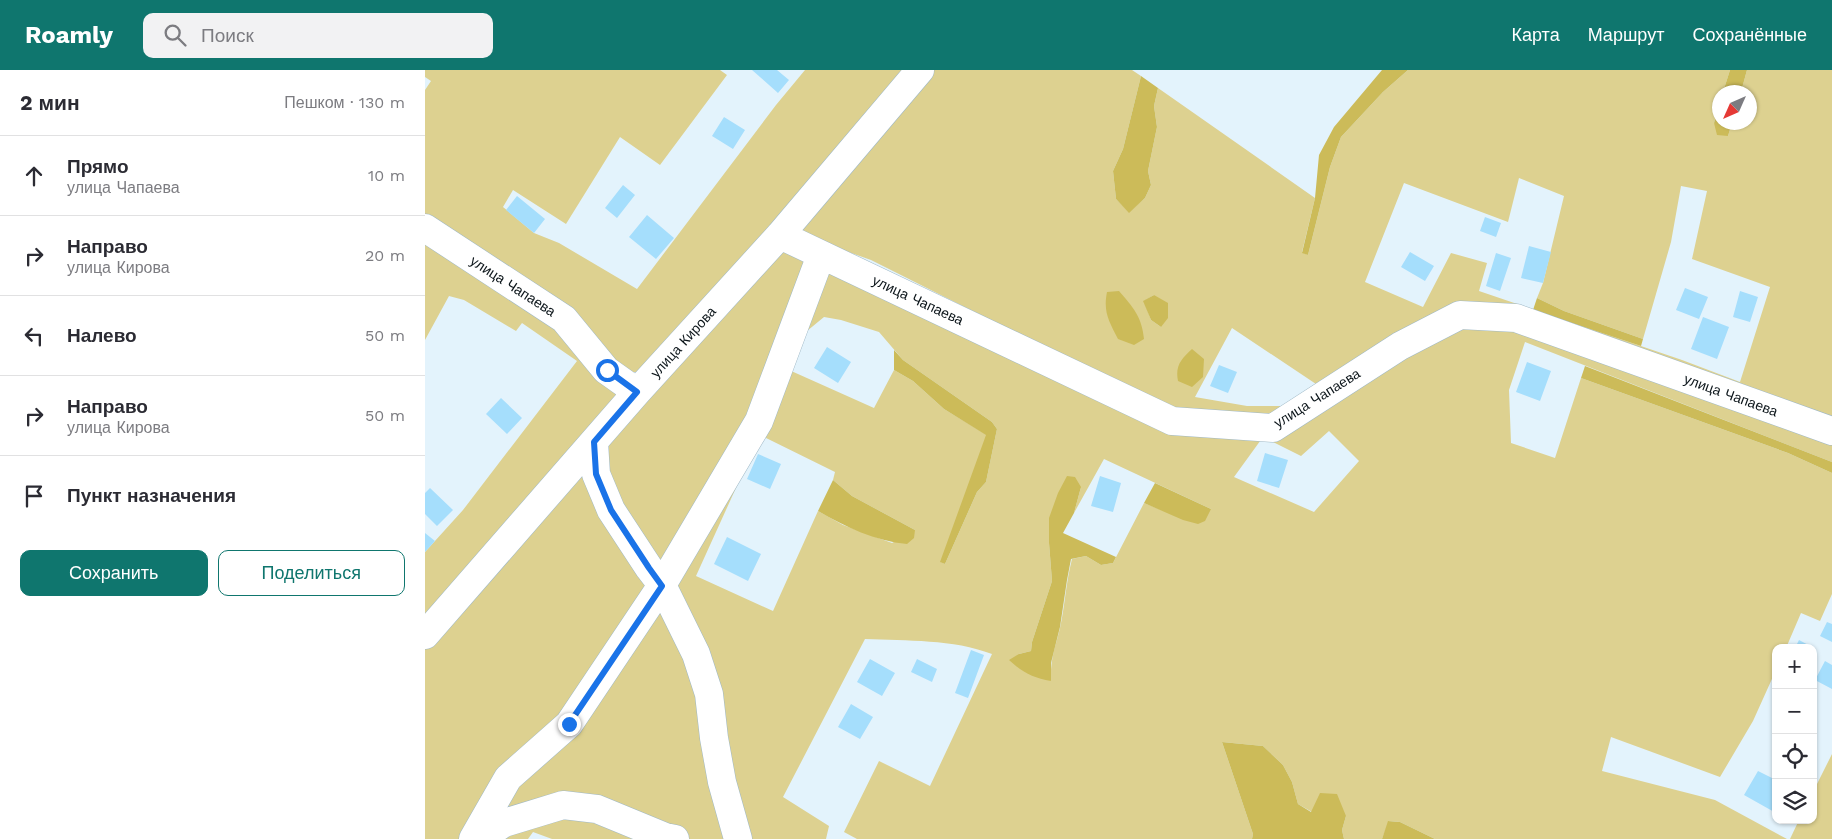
<!DOCTYPE html>
<html lang="ru">
<meta charset="utf-8">
<style>
body{margin:0;font-family:"Work Sans",sans-serif;background:#f2f2f3;color:#2b2b33}
.controls{position:absolute;right:15px;bottom:15px;display:grid;overflow:hidden;border-radius:10px;box-shadow:0 1px 4px #0004}
.controls button{width:45px;height:45px;display:grid;place-items:center;padding:0;border:0;border-bottom:1px solid #e1e1e2;background:#fff;color:#2b2b33;font:25px sans-serif}
.compass{position:absolute;left:1287px;top:15px;width:45px;height:45px;border-radius:50%;background:#fff;box-shadow:0 1px 4px #0004;rotate:225deg}
.stop{position:absolute;width:15px;height:15px;margin:-11px;border:4px solid #1a73e8;border-radius:50%;background:#fff}
.stop.end{background:#1a73e8;border-color:#fff;box-shadow:0 1px 5px #0008}
.list{margin:0;padding:0;list-style:none}
h2{display:flex;justify-content:space-between;align-items:center;height:65px;margin:0;padding:0 20px;font-size:21px}
h2 small{font-size:16px;font-weight:400;color:#7c7c81}
.list li{display:grid;grid-template-columns:32px 1fr auto;gap:15px;align-items:center;box-sizing:border-box;height:80px;padding:0 20px;border-top:1px solid #e1e1e2}
.list b{display:block;font-size:19px;white-space:nowrap}
.list p{margin:0;font-size:16px;white-space:nowrap;color:#7c7c81}
.list em{font-size:16px;font-style:normal;color:#7c7c81}
.actions{display:flex;gap:10px;padding:15px 20px}
.actions a{flex:1;padding:11px 0;border:1px solid #0f766e;border-radius:10px;text-align:center;font-size:18px;color:#0f766e}
.actions .main{background:#0f766e;color:#fff}
.icon{flex:none;width:28px;height:28px;fill:none;stroke:currentColor;stroke-width:2;stroke-linecap:round;stroke-linejoin:round}
.map{position:relative;flex:none;width:1407px;height:769px;overflow:hidden}
header{display:flex;align-items:center;gap:30px;box-sizing:border-box;height:70px;padding:0 25px;background:#0f766e;color:#fff}
header strong{font-size:24px}
nav{display:flex;gap:28px;margin-inline-start:auto;font-size:18px}
.search{width:350px;height:45px;background:#f2f2f3;display:flex;align-items:center;gap:12px;box-sizing:border-box;padding:0 18px;border-radius:10px;color:#7c7c81;font-size:19px}
main{display:flex}
aside{flex:1;background:#fff}
.map>svg:first-child{display:block}
.green{fill:#ddd190;fill-rule:evenodd}
.forest{fill:#ccbb59}
.building{fill:#a5defc}
.lines{fill:none;stroke-linecap:round;stroke-linejoin:round}
.minor-casing{stroke:#9fb8c6;stroke-width:29}
.minor{stroke:#fff;stroke-width:28}
.route{stroke:#1a73e8;stroke-width:6}
.labels{text-anchor:middle;stroke-width:5;stroke-linejoin:round;paint-order:stroke}
.street-label{font-size:14px;fill:#0c151a;stroke:#fff}
</style>
<header>
<strong>Roamly</strong>
<div class="search"><svg class="icon" aria-label="search" viewBox="0 0 24 24"><circle cx="10" cy="10" r="6"/><path d="M15 15l6 6"/></svg>Поиск</div>
<nav><a>Карта</a><a>Маршрут</a><a>Сохранённые</a></nav>
</header>
<main>
<aside>
<h2>2 мин<small>Пешком · 130 m</small></h2>
<ul class="list">
<li><svg class="icon" aria-label="ahead" viewBox="0 0 24 24"><path d="M12 20V5M6 11l6-6 6 6"/></svg><div><b>Прямо</b><p>улица Чапаева</p></div><em>10 m</em></li>
<li><svg class="icon" aria-label="right" viewBox="0 0 24 24"><path d="M7 20v-9h11M14 6l5 5-5 5"/></svg><div><b>Направо</b><p>улица Кирова</p></div><em>20 m</em></li>
<li><svg class="icon" aria-label="left" viewBox="0 0 24 24"><path d="M17 20v-9H6M10 6l-5 5 5 5"/></svg><div><b>Налево</b></div><em>50 m</em></li>
<li><svg class="icon" aria-label="right" viewBox="0 0 24 24"><path d="M7 20v-9h11M14 6l5 5-5 5"/></svg><div><b>Направо</b><p>улица Кирова</p></div><em>50 m</em></li>
<li><svg class="icon" aria-label="arrive" viewBox="0 0 24 24"><path d="M6 21V4h12l-3 4 3 4H6"/></svg><div><b>Пункт назначения</b></div></li>
</ul>
<div class="actions"><a class="main">Сохранить</a><a>Поделиться</a></div>
</aside>
<div class="map">
<svg width="1407" height="769" viewBox="0 0 1407 769">
<rect width="100%" height="100%" fill="#e3f3fc"/>
<path class="green" d="M0,0h295l7,5 -67,90 -40,-28 -54,87 -53,-34 -10,17 31,26 25,10 78,46 139,-184 29,-35h102l-263,302h-20l-199,-152v-130l6,-9 -6,-4z
M505,0h202l9,6 -18,73 -10,22 3,28 13,13 16,-14 6,-13 -3,-14 9,-44 -3,-21 4,-18 157,110 -13,54 6,3 22,-88 11,-30 42,-45 25,-22h322l-7,22h-4v12l-5,19 14,13 4,-13 17,-1v-30h-8l6,-22h85v358l-330,-119 -210,103 -40,5 -88,-10 -293,-147 -62,-22 -8,-9zM1094,108l45,18 -21,87 -6,15 27,13 79,28 28,-97 10,-56 26,5 -15,68 78,28 -30,95 -58,-22 -203,-69 8,-28 -36,-10 -28,54 -58,-25 39,-99 104,39zM729,225l7,32 -10,-7 -7,-19zM807,258l87,58 -28,20h-44l-52,-9z
M0,167l129,84 71,73 -200,230v-72l38,-42 114,-149 -55,-38 -6,8 -52,-31 -15,-4 -24,44z
M358,179l26,5 -59,168 -89,158 -191,259h-45v-193z
M401,194l412,173 214,-110 36,-2 37,8 307,111v18l-307,-120 -16,48 2,53 44,15 26,-80 207,75 44,20v121l-12,27 -19,-8 -15,35h-10v22l-23,51 -33,56 -109,-40 -9,34 113,29 72,39h-352l-35,-17 -11,-1 -7,18h-38l-2,-9 4,-14 -34,-4 -14,-8 -6,-22 -9,-17 -20,-19 -41,-4 31,92 -1,5h-395l-13,-7 35,-71 51,25 62,-132c-39,-15 -85,-13 -127,-15l-82,158 46,29 -3,13h-274l-19,-7 -5,7h-48l197,-269zM399,247l17,3 38,12 24,28 89,62 5,7 -11,53 -9,10 -32,72 -4,-2 46,-127 -43,-26 -31,-28 -19,-11 -20,38 -85,-38 18,-39zM904,361l30,30 -45,51 -80,-35 29,-40 38,19zM335,365l75,37 -2,8 19,16 63,34 -23,13 -49,-18 -25,-14 -45,100 -77,-35zM679,389l107,50 -47,2 -20,-8 -31,60 -12,2 -15,-9 -14,3c-6,23 -7,46 -12,69 -5,21 -10,31 -9,53l-32,-27 12,-3 1,-9 20,-61 -3,-38 32,-56 -7,26z
M1407,684v85h-42l9,-19h14v-28z"/>
<path class="forest" d="M957,0h26l-25,22 -42,45 -11,30 -22,88 -6,-2 13,-55 4,-43 15,-28z
M1305,0h17l-6,22h-18z
M716,6l17,12 -4,18 3,21 -9,44 3,14 -6,13 -16,15 -13,-14 -3,-28 10,-22z
M1294,34v18l13,1 -4,13 -11,-1 -3,-12z
M694,221c14,16 23,26 25,48l-10,6 -16,-6c-9,-18 -15,-27 -11,-47z
M729,225l14,8v15l-7,9 -10,-7 -8,-19z
M1112,228l27,13 79,28 -2,7 -108,-36z
M767,279l12,10 -1,18 -11,10 -14,-6c-3,-15 3,-22 14,-32z
M469,280l9,10 89,62 5,7 -11,53 -9,10 -32,72 -5,-2 46,-127 -42,-26 -31,-28 -19,-11z
M1160,296l247,96v11l-44,-20 -207,-75z
M642,406l8,1 6,10 -7,26 -11,20 53,24 -3,6 -12,2 -15,-9 -15,3 -4,21 -7,47 -9,36v18c-18,-3 -28,-8 -42,-21l10,-6 12,-3 1,-9 20,-61 -3,-38v-25l9,-25z
M408,410l19,16 63,34 -1,8 -7,6c-32,-3 -61,-17 -89,-33z
M730,413l56,26 -6,12 -7,3 -15,-4 -39,-17z
M797,672l41,4 20,19 9,17 6,22 13,8 9,-19 17,1 9,22 -4,14 2,9h-92l1,-5z
M963,751l12,1 35,17h-53z"/>
<path class="building" d="M327,0h25l12,10 -11,13z
M299,47l21,13 -12,19 -21,-13z
M198,115l12,10 -18,23 -12,-10z
M92,126l28,23 -11,14 -28,-23z
M222,145l27,23 -18,21 -27,-22z
M1060,147l16,6 -5,14 -16,-6z
M1104,176l22,6 -8,31 -22,-5z
M985,182l24,14 -9,15 -24,-14z
M1071,183l15,5 -11,33 -14,-5z
M1260,218l23,9 -9,22 -23,-9z
M1315,221l18,6 -8,25 -17,-5z
M1278,247l26,10 -12,32 -26,-10z
M402,277l24,15 -13,21 -24,-15z
M1102,292l24,9 -11,30 -24,-9z
M794,295l18,7 -9,21 -18,-7z
M76,328l21,20 -15,16 -21,-20z
M840,383l23,7 -9,28 -22,-7z
M333,384l23,10 -11,25 -23,-10z
M675,406l21,7 -8,29 -22,-6z
M5,418l23,22 -16,16 -12,-12v-21z
M0,463l10,8 -10,11z
M302,467l34,17 -13,27 -34,-17z
M1402,552l5,2v18l-12,-6z
M1374,570l15,8h-19z
M546,580l13,5 -16,43 -13,-5z
M445,589l25,14 -13,23 -25,-14z
M492,589l20,10 -5,13 -21,-10z
M1400,591l7,4v24l-17,-9z
M426,634l22,13 -13,22 -22,-12z
M1333,701l18,9v33l-32,-18z"/>
<g class="lines">
<g class="minor-casing">
<path id="minor" d="M0,158l139,91 42,51 31,22
M355,165l392,186 101,7 127,-82 60,-31 56,3 316,113
M169,372l2,32 15,36 38,58 13,17 34,69 13,40 5,44 8,44 16,57
M0,565l212,-243 143,-157 140,-165
M48,769l35,-61 61,-54 93,-139 97,-164 62,-166
M55,769l24,-16 59,-18 34,4 68,28 10,2"/>
</g>
<use href="#minor" class="minor"/>
</g>
<g class="lines">
<path class="route" d="M144,654l93,-138 -13,-18 -38,-58 -15,-36 -2,-32 43,-50 -30,-22"/>
</g>
<g class="labels">
<g class="street-label">
<text transform="translate(88 216) rotate(33)" y="5">улица Чапаева</text>
<text transform="translate(493 230) rotate(25)" y="5">улица Чапаева</text>
<text transform="translate(258 272) rotate(-48)" y="5">улица Кирова</text>
<text transform="translate(1306 325) rotate(20)" y="5">улица Чапаева</text>
<text transform="translate(892 328) rotate(-32)" y="5">улица Чапаева</text>
</g>
</g>
</svg>
<div class="controls">
<button>+</button>
<button>−</button>
<button><svg class="icon" aria-label="locate" viewBox="0 0 24 24"><circle cx="12" cy="12" r="6"/><path d="M12 2v4M12 18v4M2 12h4M18 12h4"/></svg></button>
<button><svg class="icon" aria-label="layers" viewBox="0 0 24 24"><path d="M12 4l9 5-9 5-9-5zM3 14l9 5 9-5"/></svg></button>
</div>
<svg class="compass" viewBox="-18 -18 36 36"><path d="M0-13l5 13h-10z" fill="#e53935"/><path d="M0 13l5-13h-10z" fill="#7c7c81"/></svg>
<div class="stop" style="left:182px;top:300px"></div>
<div class="stop end" style="left:144px;top:654px"></div>
</div>
</main>
